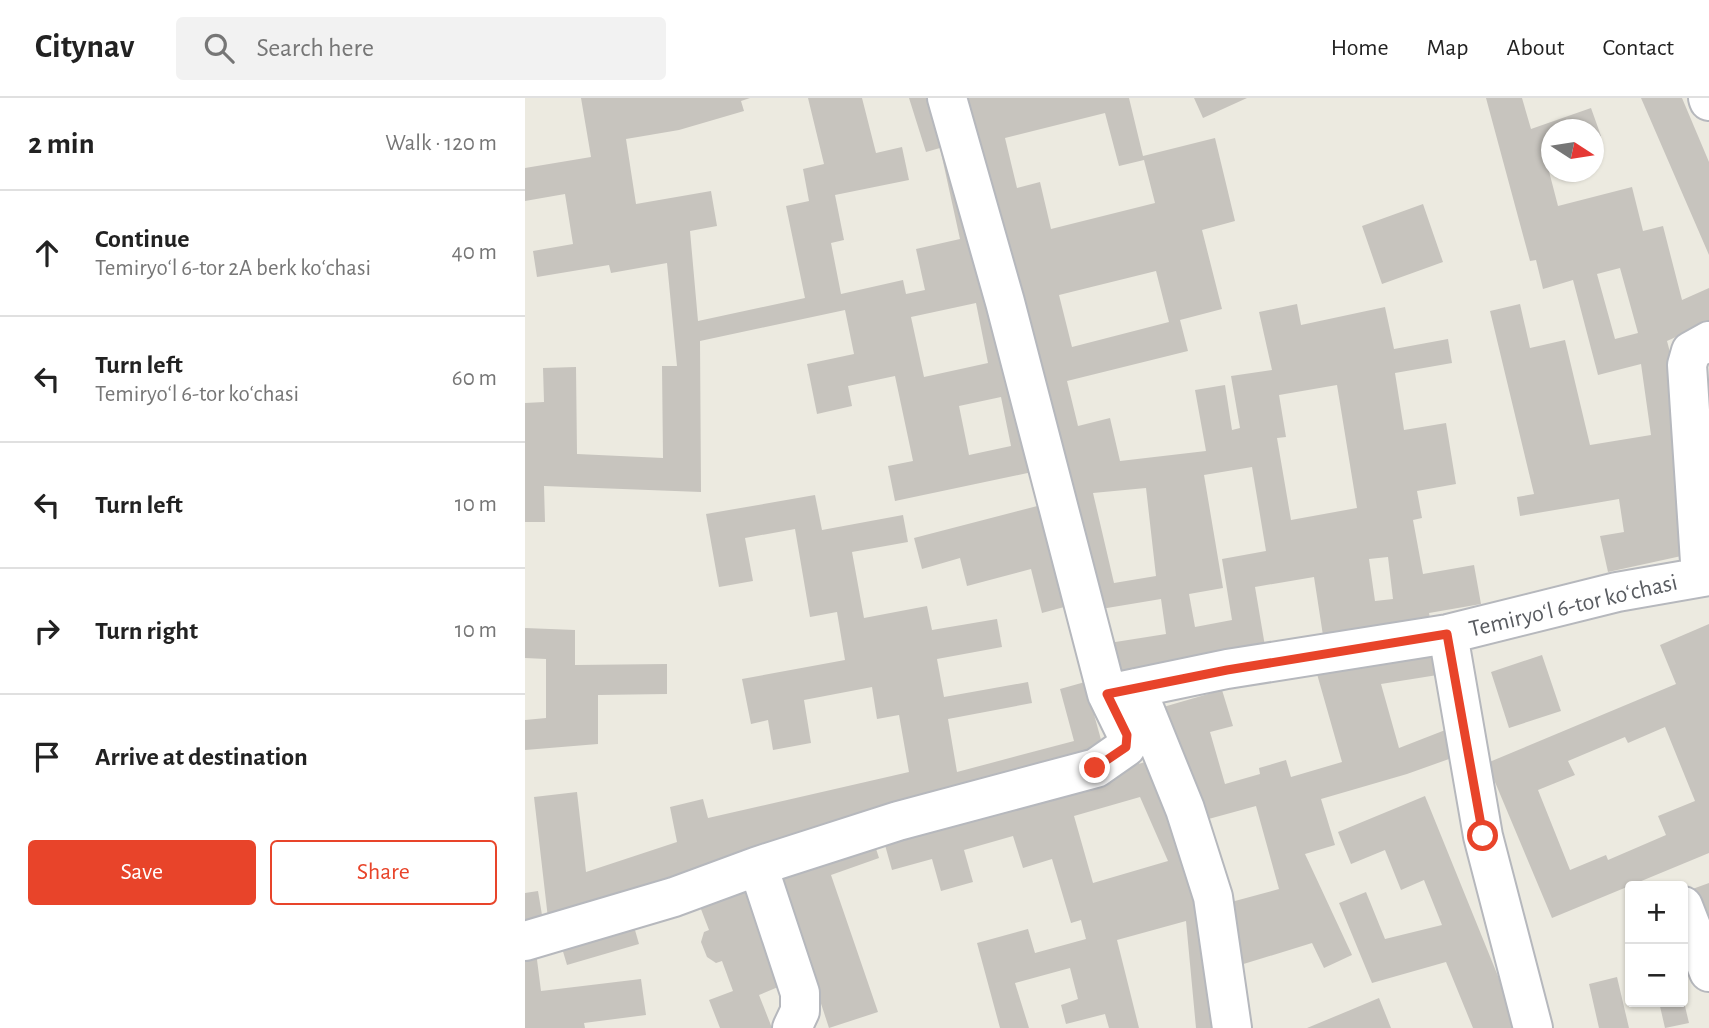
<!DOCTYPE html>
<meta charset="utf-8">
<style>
body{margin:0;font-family:"Alegreya Sans",sans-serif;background:#f2f2f2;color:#222}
.controls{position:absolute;right:21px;bottom:21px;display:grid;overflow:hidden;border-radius:7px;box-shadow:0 2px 5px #0004}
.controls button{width:63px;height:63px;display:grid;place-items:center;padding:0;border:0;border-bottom:2px solid #e0e0e0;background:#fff;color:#222;font:35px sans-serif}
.compass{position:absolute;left:1016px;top:21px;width:63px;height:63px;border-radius:50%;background:#fff;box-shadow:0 2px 5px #0004;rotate:102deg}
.stop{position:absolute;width:21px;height:21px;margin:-16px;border:5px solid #e8442a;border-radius:50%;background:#fff}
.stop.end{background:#e8442a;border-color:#fff;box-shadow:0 2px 7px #0008}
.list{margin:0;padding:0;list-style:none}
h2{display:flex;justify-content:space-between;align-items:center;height:91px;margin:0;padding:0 28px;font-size:30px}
h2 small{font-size:23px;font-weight:400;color:#767676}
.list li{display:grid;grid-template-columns:46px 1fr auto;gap:21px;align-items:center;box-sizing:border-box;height:126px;padding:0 28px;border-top:2px solid #e0e0e0}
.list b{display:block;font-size:26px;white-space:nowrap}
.list p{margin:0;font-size:23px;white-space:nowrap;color:#767676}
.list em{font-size:23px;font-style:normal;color:#767676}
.actions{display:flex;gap:14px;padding:21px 28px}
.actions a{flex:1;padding:16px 0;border:2px solid #e8442a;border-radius:7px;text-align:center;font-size:24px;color:#e8442a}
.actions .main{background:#e8442a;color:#fff}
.icon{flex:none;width:38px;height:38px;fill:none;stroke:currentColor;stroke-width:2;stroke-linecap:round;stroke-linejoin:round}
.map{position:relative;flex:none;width:1184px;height:930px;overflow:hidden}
header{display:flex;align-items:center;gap:42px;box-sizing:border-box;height:98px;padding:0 35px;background:#fff;border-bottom:2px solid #e0e0e0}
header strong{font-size:33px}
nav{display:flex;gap:38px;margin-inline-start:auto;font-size:24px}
.search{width:490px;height:63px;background:#f2f2f2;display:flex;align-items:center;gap:18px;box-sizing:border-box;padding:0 24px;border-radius:7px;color:#767676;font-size:26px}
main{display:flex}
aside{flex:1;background:#fff}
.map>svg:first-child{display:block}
.building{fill:#c7c4be;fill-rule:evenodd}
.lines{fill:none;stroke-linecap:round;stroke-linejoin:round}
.minor-casing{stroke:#b6b8bd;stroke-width:42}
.minor{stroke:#fff;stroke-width:38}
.route{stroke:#e8442a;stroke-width:9}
.labels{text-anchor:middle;stroke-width:7;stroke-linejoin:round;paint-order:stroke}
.street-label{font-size:24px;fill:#595c61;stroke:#fff}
</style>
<header>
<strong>Citynav</strong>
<div class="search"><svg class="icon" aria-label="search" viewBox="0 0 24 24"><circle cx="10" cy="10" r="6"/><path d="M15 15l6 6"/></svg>Search here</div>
<nav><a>Home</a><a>Map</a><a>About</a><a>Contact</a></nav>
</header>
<main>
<aside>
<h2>2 min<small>Walk · 120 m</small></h2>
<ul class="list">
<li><svg class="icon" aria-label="ahead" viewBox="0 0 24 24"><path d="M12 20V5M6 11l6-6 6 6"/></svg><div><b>Continue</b><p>Temiryoʻl 6-tor 2А berk koʻchasi</p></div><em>40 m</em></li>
<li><svg class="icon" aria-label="left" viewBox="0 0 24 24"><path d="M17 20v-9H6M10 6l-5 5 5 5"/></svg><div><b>Turn left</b><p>Temiryoʻl 6-tor koʻchasi</p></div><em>60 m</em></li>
<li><svg class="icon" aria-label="left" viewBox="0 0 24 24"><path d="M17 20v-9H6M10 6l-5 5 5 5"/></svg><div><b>Turn left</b></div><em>10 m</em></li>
<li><svg class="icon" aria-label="right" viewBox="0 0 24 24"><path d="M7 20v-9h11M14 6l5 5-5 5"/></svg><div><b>Turn right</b></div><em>10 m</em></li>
<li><svg class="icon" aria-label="arrive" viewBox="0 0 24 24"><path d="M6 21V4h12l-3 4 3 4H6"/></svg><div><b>Arrive at destination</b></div></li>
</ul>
<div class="actions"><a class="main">Save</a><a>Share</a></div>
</aside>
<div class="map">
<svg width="1184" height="930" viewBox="0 0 1184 930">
<rect width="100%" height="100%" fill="#eceae0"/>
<path class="building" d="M56,0h169l-9,3 3,10 -65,19 -53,9 10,65 75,-13 6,35 -27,5 8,90 107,-23 -19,-92 23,-5 -6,-32 21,-5 -16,-66h54l14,55 26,-6 7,33 -74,15 9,45 -13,3 10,51 62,-14 3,14 19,-4 -9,-41 44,-10 -20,-91 -14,4 -17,-54h30l98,373 -142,30 -7,-35 25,-5 -18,-85 -47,10 4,20 -35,8 -10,-50 47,-10 -9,-44 -145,31 1,151 -157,-6 1,36h-20v-119l19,-1 -1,-34 33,-1 1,87 86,4 -1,-92h15l-10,-103 -56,10 -2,-8 -72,12 -4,-26 40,-7 -8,-50 -40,7v-33l66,-11zM451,205l12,60 -64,14 -13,-60zM476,299l10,49 -42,9 -10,-49z
M428,0h176l14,58 72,-18 20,83 -33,9 20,79 -42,11 8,31 -121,30 11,45 32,-8 10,43 86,-10 -11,-61 30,-5 7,45 8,-2 -9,-52 41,-6 -13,-58 38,-8 4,21 84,-18 9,42 54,-10 4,24 -57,10 9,57 42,-7 10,61 -39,7 5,27 -9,2 10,54 51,-9 7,39 -52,9 2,11 -107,18 -10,-65 -59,10 12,71 -153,18 -5,-33 57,-9 -5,-35 -72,12zM580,15l14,53 25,-6 11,43 -104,26 -11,-47 -23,6 -12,-50zM631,173l13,51 -97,25 -13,-52zM812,287l20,123 -66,12 -14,-82 9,-1 -7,-42zM727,369l14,84 -44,8 10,61 -37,7 -6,-33 34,-6 -19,-113zM621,390l10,88 -42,7 -21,-90zM863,459l5,42 -18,2 -6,-42z
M669,0h53l-44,20z
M961,0h36l9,31 60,-21 10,28 -8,3v-9h-42v24l-6,2 13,50 74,-19 11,44 20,-5 19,74 27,-12v34l-42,19 4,15 15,199 -78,17 -8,-36 24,-4 -5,-33 -99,17 -3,-19 17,-3 -44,-183 30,-7 10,44 35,-8 25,105 61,-10 -10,-71 -43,11 -25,-95 -30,9 -7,-29 -6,1zM1095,170l18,65 -23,6 -18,-65z
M1116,0h41l27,64v93z
M898,106l20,58 -61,22 -20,-58z
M290,397l7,35 81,-15 5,27 -56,10 12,66 63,-12 5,24 65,-11 5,28 -65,12 7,38 84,-15 4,21 -84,16 9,53 117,-31 -14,-52 25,-7 20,72 -556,173 -15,-130 43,-5 9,80 91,-30 -7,-35 33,-8 5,19 201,-46 -10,-57 -22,4 -5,-32 -68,13 7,43 -38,7 -5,-30 -17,4 -9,-45 103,-19 -8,-48 -27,5 -15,-88 -50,9 8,43 -34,6 -13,-73z
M520,406l34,99 -37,10 -11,-44 -64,17 -7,-28 -38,11 -8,-31z
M1184,526v229l-157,65 -65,-155 189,-79 -16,-39zM1140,629l30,74 -37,15 8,19 -58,25 -2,-5 -36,15 -32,-80 37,-15 -7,-14 57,-24 3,6z
M0,530l50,2v35l92,-1v30l-69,1v49l-73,6v-30l21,-2v-59l-21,-1z
M921,552l4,23 -69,11 18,64 54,-21 10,27 -56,20 -86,25 14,46 -30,9 47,101 -28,13 -12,-25 -75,23 -17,-61 59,-16 -23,-83 -62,17 -41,-113 69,-20 11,36 -23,6 15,52 35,-10 -1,-6 27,-8 5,17 51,-15 -25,-88z
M1017,557l19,56 -52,17 -18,-56z
M634,660l67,270h-30l-10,-107 -69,19 22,88h-30l-4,-14 -39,10 -5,-19 17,-6 -8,-31 -55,15 14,45h-29l-23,-85 51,-14 7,24 51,-14 -5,-19 -10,3 -19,-64 -29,9 -10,-32 -49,14 9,32 -32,9 -9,-32 -40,11 -9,-32zM615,699l28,64 -75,22 -19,-67z
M900,698l94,232h-46l-27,-66 -74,21 -33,-80 27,-11 19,47 57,-14 -18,-45 -23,10 -16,-40 -34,14 -13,-32z
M345,732l9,28 -48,17 47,137 -49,16 -54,-165z
M225,785l40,99 -31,13 13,33h-52l-11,-28 24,-9 -11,-30 -6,2 -9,-6 -6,-15 3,-10 5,-2 -10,-26z
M1184,785v52l-22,-44z
M13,793l6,36 -19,5v-39z
M106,818l8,28 -72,21 -8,-27z
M11,854l5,39 100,-12 5,36 -62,8 1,5h-60v-75z
M1092,879l12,51h-30l-10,-44z
M854,900l12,30h-84l41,-17z
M1134,904h25l5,21 -24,5z"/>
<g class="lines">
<g class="minor-casing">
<path id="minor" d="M1183,0l1,3
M1176,479l-14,-212 4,-14 18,-10
M923,536l35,202 50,192
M611,590l49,121 28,88 19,131
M582,596l120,-25 221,-35 169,-42 92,-16
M233,768l42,127v18l-8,17
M1158,808l26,66
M0,843l149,-44 84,-31 140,-45 198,-53 30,-21 1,-12 -20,-41 -102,-392 -58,-204"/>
</g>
<use href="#minor" class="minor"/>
</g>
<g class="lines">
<path class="route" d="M570,670l31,-21 1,-12 -20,-41 120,-24 220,-36 36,202"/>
</g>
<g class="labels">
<g class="street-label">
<text transform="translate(1048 507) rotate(-13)" y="8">Temiryoʻl 6-tor koʻchasi</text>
</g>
</g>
</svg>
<div class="controls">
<button>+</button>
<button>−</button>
</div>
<svg class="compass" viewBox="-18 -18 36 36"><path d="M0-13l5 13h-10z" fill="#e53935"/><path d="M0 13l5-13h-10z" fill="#767676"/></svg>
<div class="stop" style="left:958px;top:738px"></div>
<div class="stop end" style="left:570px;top:670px"></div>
</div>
</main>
